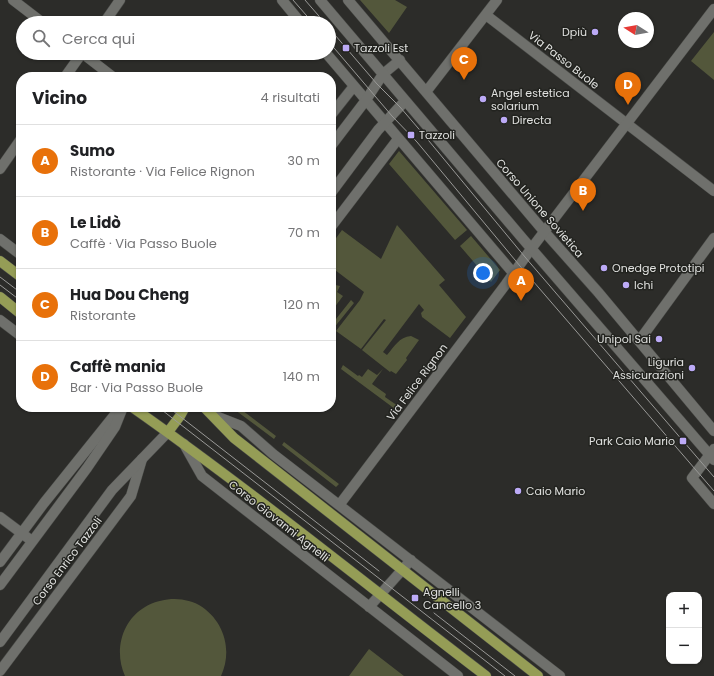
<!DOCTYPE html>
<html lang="it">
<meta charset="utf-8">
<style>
body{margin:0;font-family:Poppins,sans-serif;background:#f6f6f6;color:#202124}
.controls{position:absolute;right:12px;bottom:12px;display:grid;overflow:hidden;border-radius:8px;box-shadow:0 1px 3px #0004}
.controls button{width:36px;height:36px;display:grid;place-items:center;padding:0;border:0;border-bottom:1px solid #e0e0e0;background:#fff;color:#202124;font:20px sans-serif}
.compass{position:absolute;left:618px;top:12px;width:36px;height:36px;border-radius:50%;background:#fff;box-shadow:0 1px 3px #0004;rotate:281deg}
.you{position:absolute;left:483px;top:273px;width:14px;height:14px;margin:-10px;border:3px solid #fff;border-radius:50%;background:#1a73e8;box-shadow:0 0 0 6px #1a73e833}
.badge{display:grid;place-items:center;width:26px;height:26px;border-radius:50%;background:#665f82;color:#fff;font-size:13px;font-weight:700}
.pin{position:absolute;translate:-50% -33px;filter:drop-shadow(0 1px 2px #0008)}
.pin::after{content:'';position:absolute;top:21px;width:14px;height:12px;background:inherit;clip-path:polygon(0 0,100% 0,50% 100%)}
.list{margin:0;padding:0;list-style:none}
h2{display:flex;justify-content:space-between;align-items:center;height:52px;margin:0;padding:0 16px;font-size:17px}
h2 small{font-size:13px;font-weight:400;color:#757577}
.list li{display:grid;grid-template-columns:26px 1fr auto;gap:12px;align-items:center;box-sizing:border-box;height:72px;padding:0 16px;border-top:1px solid #e0e0e0}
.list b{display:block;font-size:15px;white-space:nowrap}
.list p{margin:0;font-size:13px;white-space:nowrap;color:#757577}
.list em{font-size:13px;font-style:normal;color:#757577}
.icon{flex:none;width:22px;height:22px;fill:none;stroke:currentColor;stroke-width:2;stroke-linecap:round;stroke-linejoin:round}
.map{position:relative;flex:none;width:714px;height:676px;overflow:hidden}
.search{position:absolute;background:#fff;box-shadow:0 1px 3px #0004;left:16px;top:16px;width:320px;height:44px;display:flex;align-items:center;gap:10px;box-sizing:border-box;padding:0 14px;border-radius:22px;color:#757577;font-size:15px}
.panel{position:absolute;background:#fff;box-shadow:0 1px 3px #0004;left:16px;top:72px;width:320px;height:340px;border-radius:16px}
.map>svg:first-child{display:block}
.green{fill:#53573b}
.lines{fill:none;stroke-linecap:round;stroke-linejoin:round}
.street-casing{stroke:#494a47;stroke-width:11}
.secondary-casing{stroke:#494a47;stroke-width:11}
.primary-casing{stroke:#494a47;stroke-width:11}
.street{stroke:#6f706c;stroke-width:10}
.secondary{stroke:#6f706c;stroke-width:10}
.primary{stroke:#959d56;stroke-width:10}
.tram{stroke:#999997;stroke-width:1}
.poi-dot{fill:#bcaaf6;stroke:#22231f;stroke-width:1.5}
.labels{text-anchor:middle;stroke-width:3;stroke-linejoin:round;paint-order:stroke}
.poi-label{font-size:11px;fill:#e0e1df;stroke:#22231f;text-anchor:start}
.street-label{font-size:11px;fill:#e0e1df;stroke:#22231f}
</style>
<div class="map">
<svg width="714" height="676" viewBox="0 0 714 676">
<rect width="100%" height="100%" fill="#2c2c29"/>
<path class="green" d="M360,0h35l12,7 -18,26z
M714,32v48l-23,-19z
M399,151l68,79 -12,10 -66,-76z
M397,225l48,55 -6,5 27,32 -16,21 -28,-21 -1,-4 3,-3 -5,-6 -36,48 4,3c7,-8 12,-18 24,-19l8,4 -13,18 1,2 -11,14 -5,-3 -1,1 -28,-22 24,-30 -2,-1 -23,30 -25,-18 24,-31 4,-8 -33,-25v-22l11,-15 39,29z
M471,236l29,34 -9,12 -31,-36z
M331,284l9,2 -3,6 6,4 -12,16z
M351,300l3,3 -21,26 -2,-2v-12l5,4z
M343,365l15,11 1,-1 3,2 6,-8 9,6 6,-6 -11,15 14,10 -1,3 13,9 -3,3 -54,-40z
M231,407h7l38,29 -2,3z
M284,442l55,42 -3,3 -54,-42z
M171,599c10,0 19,1 28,6 25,15 34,45 22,71h-96c-11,-24 -4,-55 20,-69 8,-5 17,-7 26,-8z
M369,649l35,27h-55z"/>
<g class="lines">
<g class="street-casing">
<path id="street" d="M13,0l30,23
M282,0l19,23
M348,0l194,229 56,63 116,139
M486,15l228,176
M104,23l16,-23
M82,53l31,24
M326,53l188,221
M383,74l17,-14
M65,77l17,-24
M426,92l71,-92
M331,115l23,-29
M0,169l21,-30
M331,227l67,-88
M0,239l21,16
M0,320l21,16
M639,341l75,-103
M213,415l28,11 32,28 287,222
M184,444l18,32 256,200
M714,449l-22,29 22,26
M340,504l166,-220 25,-35
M0,517l32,24
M0,562l44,-59 77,-96
M369,607l42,-47
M0,671l131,-175 11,-37"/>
</g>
<g class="secondary-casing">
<path id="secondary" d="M320,0l203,239 191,221
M331,146l35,-46 17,-26
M331,193l47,-63 27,-29
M531,249l183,-240
M0,585l87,-117 28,-41 8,-20
M0,642l112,-152 56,-58"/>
</g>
<g class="primary-casing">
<path id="primary" d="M0,261l21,16
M0,297l21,17
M132,407c121,85 236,179 354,269
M204,407l30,31 304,238
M168,432l12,-16 5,-9"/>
</g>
<use href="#street" class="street"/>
<use href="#secondary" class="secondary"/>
<use href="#primary" class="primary"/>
<path class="tram" d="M293,0l20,23
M305,0l20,23
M329,28l48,56 23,23 24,28 101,122 189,220
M329,42l63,74 25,26 103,124 194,225
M0,277l21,16
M0,285l21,16
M158,407l347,269
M168,407l211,164
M434,613l81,63"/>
</g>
<g class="poi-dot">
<circle cx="595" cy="32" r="4"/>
<rect x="342" y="44" width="8" height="8" rx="2"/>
<circle cx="483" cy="99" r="4"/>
<circle cx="504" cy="120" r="4"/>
<rect x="407" y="131" width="8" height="8" rx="2"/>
<circle cx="604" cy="268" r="4"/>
<circle cx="626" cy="285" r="4"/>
<circle cx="659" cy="339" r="4"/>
<circle cx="692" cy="368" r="4"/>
<rect x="679" y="437" width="8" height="8" rx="2"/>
<circle cx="518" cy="491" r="4"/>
<rect x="411" y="594" width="8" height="8" rx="2"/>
</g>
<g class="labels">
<g class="poi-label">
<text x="587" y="36" text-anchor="end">Dpiù</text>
<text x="354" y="52">Tazzoli Est</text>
<text x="491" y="97">Angel estetica<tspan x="491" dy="13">solarium</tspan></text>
<text x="512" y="124">Directa</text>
<text x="419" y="139">Tazzoli</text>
<text x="612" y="272">Onedge Prototipi</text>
<text x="634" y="289">Ichi</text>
<text x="651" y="343" text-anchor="end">Unipol Sai</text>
<text x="684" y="366" text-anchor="end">Liguria<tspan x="684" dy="13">Assicurazioni</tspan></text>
<text x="675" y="445" text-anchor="end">Park Caio Mario</text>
<text x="526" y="495">Caio Mario</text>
<text x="423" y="596">Agnelli<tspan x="423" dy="13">Cancello 3</tspan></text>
</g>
<g class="street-label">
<text transform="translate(564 60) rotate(38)" y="4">Via Passo Buole</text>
<text transform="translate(540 208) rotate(49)" y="4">Corso Unione Sovietica</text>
<text transform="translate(417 382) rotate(-53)" y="4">Via Felice Rignon</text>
<text transform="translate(279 521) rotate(38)" y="4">Corso Giovanni Agnelli</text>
<text transform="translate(67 561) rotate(-53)" y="4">Corso Enrico Tazzoli</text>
</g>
</g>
</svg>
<div class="controls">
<button>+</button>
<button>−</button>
</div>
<svg class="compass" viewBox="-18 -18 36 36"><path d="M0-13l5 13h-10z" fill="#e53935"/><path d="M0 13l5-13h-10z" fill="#757577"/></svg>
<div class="you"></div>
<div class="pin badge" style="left:521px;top:301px;background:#e8710a">A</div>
<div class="pin badge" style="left:583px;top:211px;background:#e8710a">B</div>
<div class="pin badge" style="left:464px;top:80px;background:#e8710a">C</div>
<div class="pin badge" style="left:628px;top:105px;background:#e8710a">D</div>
<div class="search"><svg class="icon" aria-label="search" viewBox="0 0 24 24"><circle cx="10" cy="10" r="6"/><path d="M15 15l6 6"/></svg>Cerca qui</div>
<section class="panel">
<h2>Vicino<small>4 risultati</small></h2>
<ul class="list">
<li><span class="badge" style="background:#e8710a">A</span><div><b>Sumo</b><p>Ristorante · Via Felice Rignon</p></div><em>30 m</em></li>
<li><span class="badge" style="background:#e8710a">B</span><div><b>Le Lidò</b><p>Caffè · Via Passo Buole</p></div><em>70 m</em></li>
<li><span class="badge" style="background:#e8710a">C</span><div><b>Hua Dou Cheng</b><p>Ristorante</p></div><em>120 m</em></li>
<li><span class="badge" style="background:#e8710a">D</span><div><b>Caffè mania</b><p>Bar · Via Passo Buole</p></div><em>140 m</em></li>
</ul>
</section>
</div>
